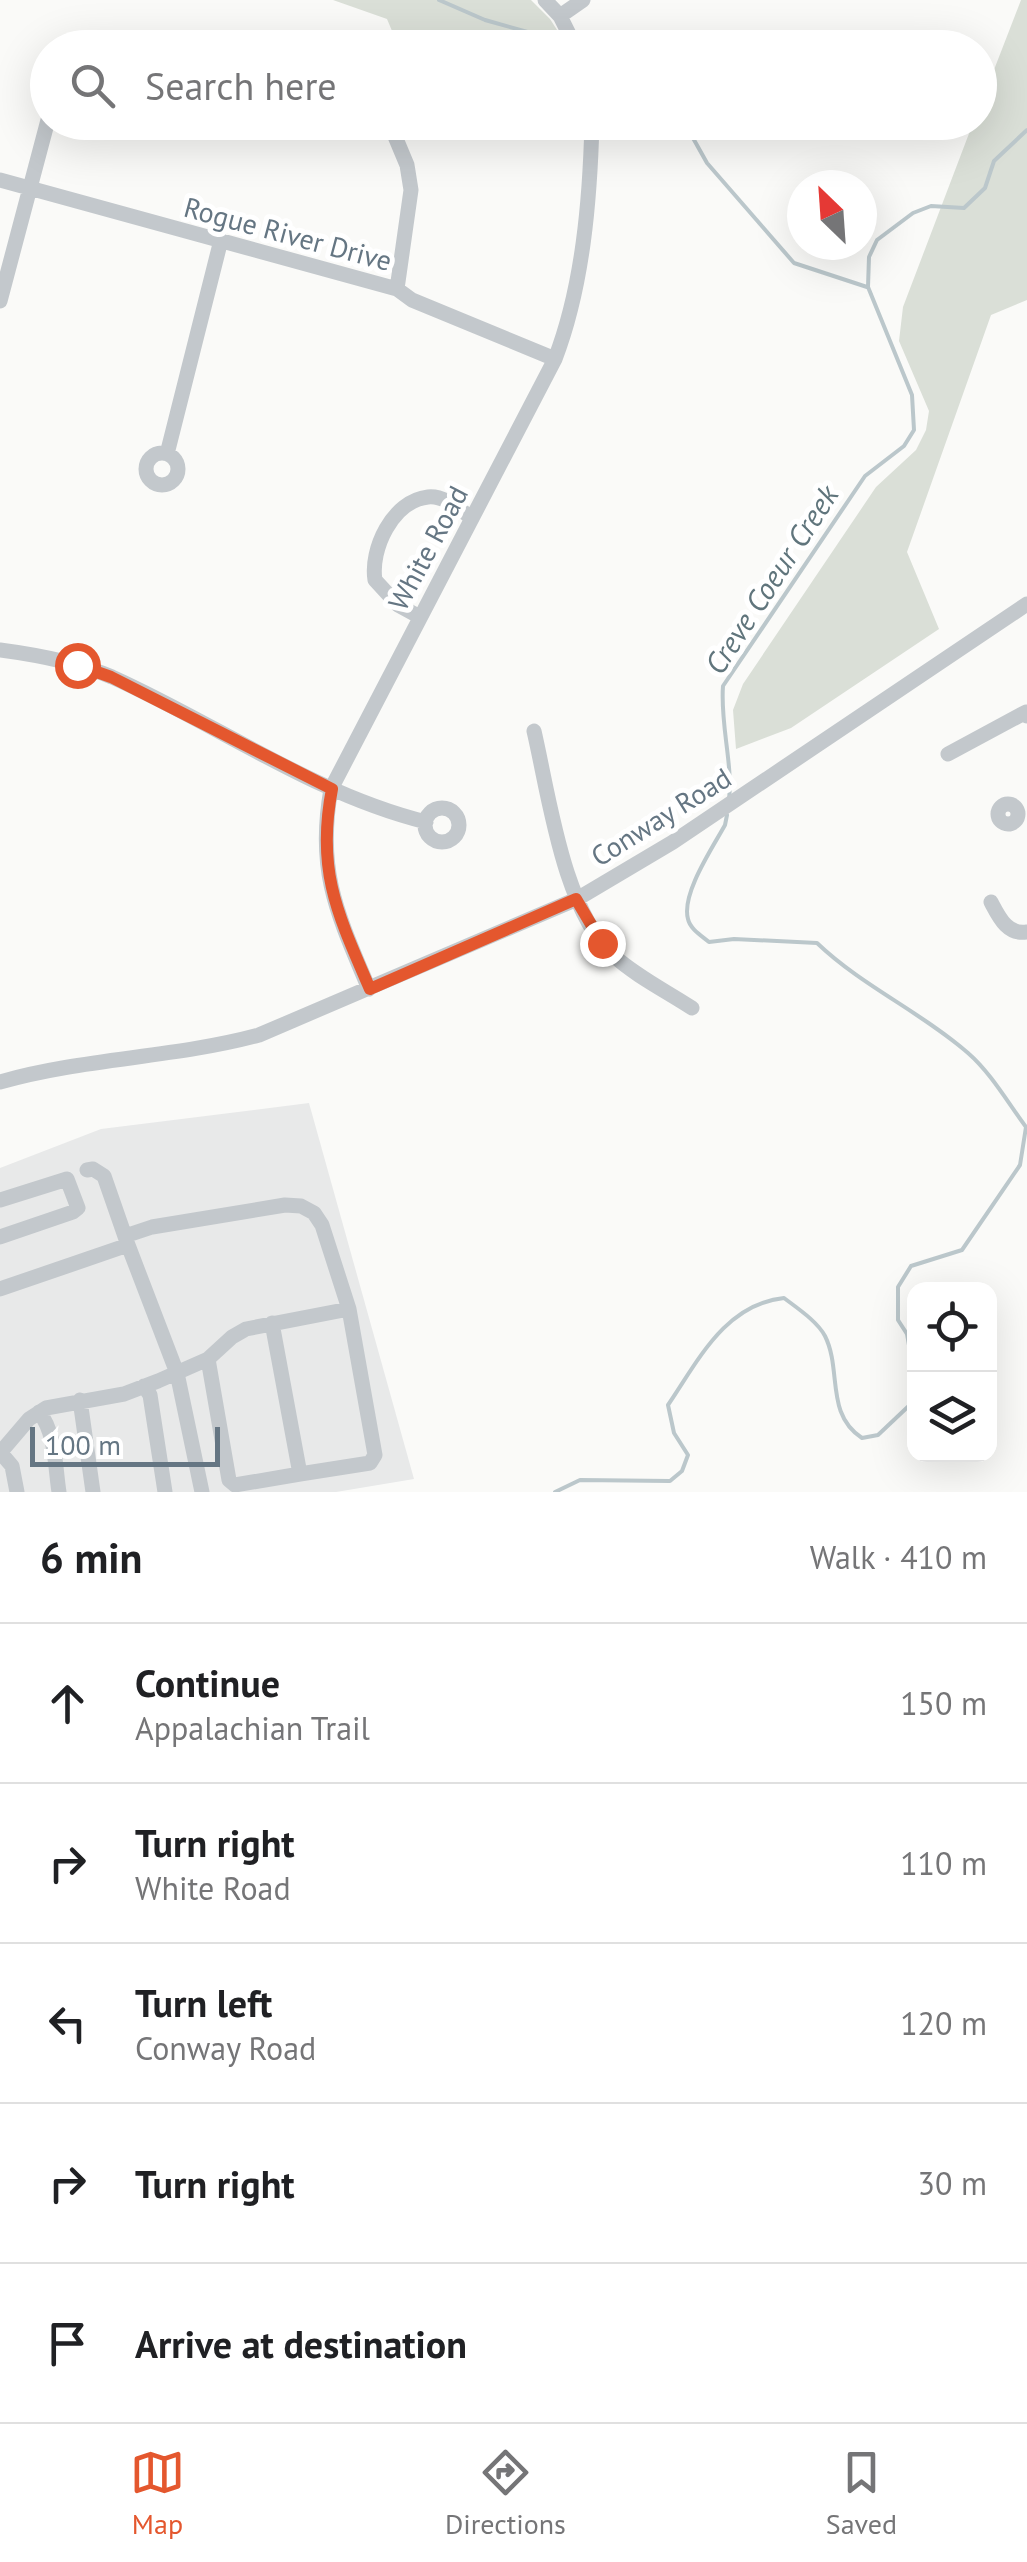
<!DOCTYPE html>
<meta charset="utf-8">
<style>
body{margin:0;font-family:"PT Sans",sans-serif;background:#f6f6f6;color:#202124}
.controls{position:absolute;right:30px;bottom:30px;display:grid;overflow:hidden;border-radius:20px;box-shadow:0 10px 40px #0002}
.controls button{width:90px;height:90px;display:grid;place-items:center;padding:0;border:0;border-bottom:2px solid #e0e0e0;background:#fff;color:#202124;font:50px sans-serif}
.compass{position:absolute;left:787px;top:170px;width:90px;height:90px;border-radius:50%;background:#fff;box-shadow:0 10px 40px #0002;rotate:335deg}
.scale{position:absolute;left:30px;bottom:25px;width:190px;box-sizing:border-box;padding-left:10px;border:5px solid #657683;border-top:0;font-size:28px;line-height:35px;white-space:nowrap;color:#657683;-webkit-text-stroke:8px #fff;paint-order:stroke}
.stop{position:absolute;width:30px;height:30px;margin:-22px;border:8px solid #e4572e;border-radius:50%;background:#fff}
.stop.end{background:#e4572e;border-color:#fff;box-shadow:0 2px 10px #0008}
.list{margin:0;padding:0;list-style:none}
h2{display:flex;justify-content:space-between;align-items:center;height:130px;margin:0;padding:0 40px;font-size:42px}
h2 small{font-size:32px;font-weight:400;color:#757577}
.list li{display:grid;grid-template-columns:65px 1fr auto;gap:30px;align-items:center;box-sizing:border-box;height:160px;padding:0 40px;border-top:2px solid #e0e0e0}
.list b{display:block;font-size:38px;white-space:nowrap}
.list p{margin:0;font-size:32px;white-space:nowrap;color:#757577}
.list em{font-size:32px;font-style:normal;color:#757577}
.icon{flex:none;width:55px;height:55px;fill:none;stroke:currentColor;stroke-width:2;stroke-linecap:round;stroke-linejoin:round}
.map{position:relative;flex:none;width:1027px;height:1492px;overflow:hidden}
.search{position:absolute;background:#fff;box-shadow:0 10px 40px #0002;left:30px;right:30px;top:30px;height:110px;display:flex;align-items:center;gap:25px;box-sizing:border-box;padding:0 35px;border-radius:55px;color:#757577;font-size:38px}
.sheet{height:930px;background:#fff}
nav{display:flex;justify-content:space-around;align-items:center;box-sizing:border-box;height:140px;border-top:2px solid #e0e0e0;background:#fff;font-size:28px;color:#757577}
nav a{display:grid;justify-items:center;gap:5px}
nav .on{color:#e4572e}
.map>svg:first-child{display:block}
.built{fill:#e8e9e9}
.green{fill:#dadfd7}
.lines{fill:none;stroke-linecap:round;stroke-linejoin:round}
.stream{stroke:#bbc7cb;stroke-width:4}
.minor{stroke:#c3c8cc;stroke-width:15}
.route{stroke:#e4572e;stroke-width:12}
.labels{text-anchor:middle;stroke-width:10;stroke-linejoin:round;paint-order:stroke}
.street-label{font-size:28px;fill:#657683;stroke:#fff}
.water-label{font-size:30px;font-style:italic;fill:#60757c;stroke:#fff}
</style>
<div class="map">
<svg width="1027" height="1492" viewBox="0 0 1027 1492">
<rect width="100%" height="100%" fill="#fafaf8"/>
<path class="built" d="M309,1103l105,376 -78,13h-336v-324l101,-39z"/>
<path class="green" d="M333,0h198l19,19 18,28h-157l-16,-9 -8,-19z
M1021,0h6v300l-36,15 -84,237 32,77 -148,99 -55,21 -3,-39 10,-26 133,-197 40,-37 10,-20 3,-19 -30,-70 4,-34 70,-184 7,-1v-16z"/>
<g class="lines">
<path class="stream" d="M439,0l46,20 64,18
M589,38l51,6 2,4
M684,122l23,41 87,100 73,24
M729,800c4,-38 -9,-75 -6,-114l142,-210 39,-30 10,-16 -2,-35 -44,-108 1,-30 8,-17 36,-27 18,-7 33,2 21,-20 9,-27 33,-31
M727,815l-2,10c-12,22 -44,69 -37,94 2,10 14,17 21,23l25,-3 83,4c45,43 104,69 151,110 23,20 40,50 58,74l-6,38 -58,85 -51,16 -13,21v33l9,14 7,40
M555,1492l25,-12 90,1 12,-10 6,-16 -14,-22 -6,-28c30,-44 57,-101 116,-107 13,10 33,23 41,38 17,34 0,78 37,102l16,-3 36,-34"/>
<path class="minor" d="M545,0l15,16 16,32
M560,16l23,-16
M77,48l25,-6 42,6
M389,122l18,43 4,25 -14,99
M0,180l397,109 15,11 143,59
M0,301l48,-181
M146 469a16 16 0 1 1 32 0a16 16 0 1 1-32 0Z
M167,454l54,-214
M420,617l-22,-12 -23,-25c-5,-30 17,-79 53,-83 16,-2 32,13 44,21
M0,650c38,5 76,12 112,27 105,47 201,117 314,145
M534,731c15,64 29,179 80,225 22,20 52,35 78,52
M948,754l78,-42 1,4
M998 814a10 10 0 1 1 20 0a10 10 0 1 1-20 0Z
M425 825a17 17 0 1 1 34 0a17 17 0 1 1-34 0Z
M991,902c8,15 16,33 36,30
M369,989c-31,-74 -53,-117 -38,-200l224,-430c28,-73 35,-159 37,-237
M0,1082c84,-24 174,-24 259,-47l318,-136 96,-57 354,-238
M87,1170l6,-1 11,7 24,69
M0,1200l67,-21 11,29 -5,4 -73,25
M125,1236l27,-9 133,-22 16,1 13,7 8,12 27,84 26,146 -5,8 -70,11
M0,1289l128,-44 49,128 25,119
M208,1359l21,121 6,5 65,-11 -28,-151
M144,1386l6,9 15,97
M80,1400l13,92
M39,1412c17,21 16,55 20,80
M0,1453l29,-34 17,-11 78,-14 34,-13 50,-22 24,-22 14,-8 103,-20
M1,1453l11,13 5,26"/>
</g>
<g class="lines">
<path class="route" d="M77,665l34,12 221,112c-16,82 6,126 38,200l206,-90 26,44"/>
</g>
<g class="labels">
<g class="street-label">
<text transform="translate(288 234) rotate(15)" y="10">Rogue River Drive</text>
<text transform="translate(428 548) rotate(-62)" y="10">White Road</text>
<text transform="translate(661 817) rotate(-32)" y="10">Conway Road</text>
</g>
<g class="water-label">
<text transform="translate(772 580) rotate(-57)" y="10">Creve Coeur Creek</text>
</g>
</g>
</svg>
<div class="controls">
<button><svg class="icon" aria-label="locate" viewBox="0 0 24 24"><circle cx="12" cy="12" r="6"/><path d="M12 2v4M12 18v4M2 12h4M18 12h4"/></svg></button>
<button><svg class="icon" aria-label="layers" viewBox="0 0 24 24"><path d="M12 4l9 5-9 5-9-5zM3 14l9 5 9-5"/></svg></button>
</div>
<svg class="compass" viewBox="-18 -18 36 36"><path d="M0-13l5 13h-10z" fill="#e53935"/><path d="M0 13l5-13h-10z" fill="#757577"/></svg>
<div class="scale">100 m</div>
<div class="stop" style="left:77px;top:665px"></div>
<div class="stop end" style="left:602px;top:943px"></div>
<div class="search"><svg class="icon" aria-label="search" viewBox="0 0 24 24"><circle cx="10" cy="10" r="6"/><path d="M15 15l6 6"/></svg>Search here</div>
</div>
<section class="sheet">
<h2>6 min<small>Walk · 410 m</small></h2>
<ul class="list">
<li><svg class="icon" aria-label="ahead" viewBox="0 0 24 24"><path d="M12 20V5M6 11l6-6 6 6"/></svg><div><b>Continue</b><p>Appalachian Trail</p></div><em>150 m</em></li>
<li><svg class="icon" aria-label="right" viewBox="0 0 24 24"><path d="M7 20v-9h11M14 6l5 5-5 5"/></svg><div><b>Turn right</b><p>White Road</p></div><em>110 m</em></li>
<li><svg class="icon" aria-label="left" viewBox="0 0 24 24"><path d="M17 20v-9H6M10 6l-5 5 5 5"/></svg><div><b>Turn left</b><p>Conway Road</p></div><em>120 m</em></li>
<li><svg class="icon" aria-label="right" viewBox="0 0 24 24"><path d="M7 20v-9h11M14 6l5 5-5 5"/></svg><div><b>Turn right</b></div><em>30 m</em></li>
<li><svg class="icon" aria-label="arrive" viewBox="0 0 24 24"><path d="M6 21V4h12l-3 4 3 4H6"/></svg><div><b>Arrive at destination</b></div></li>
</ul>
</section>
<nav>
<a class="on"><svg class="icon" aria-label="map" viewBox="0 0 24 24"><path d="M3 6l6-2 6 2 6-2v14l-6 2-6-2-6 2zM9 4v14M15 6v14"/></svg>Map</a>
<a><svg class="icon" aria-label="directions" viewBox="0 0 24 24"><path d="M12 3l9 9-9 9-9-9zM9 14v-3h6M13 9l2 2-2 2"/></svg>Directions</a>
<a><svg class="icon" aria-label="saved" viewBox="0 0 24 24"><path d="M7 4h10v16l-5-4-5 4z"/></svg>Saved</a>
</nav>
